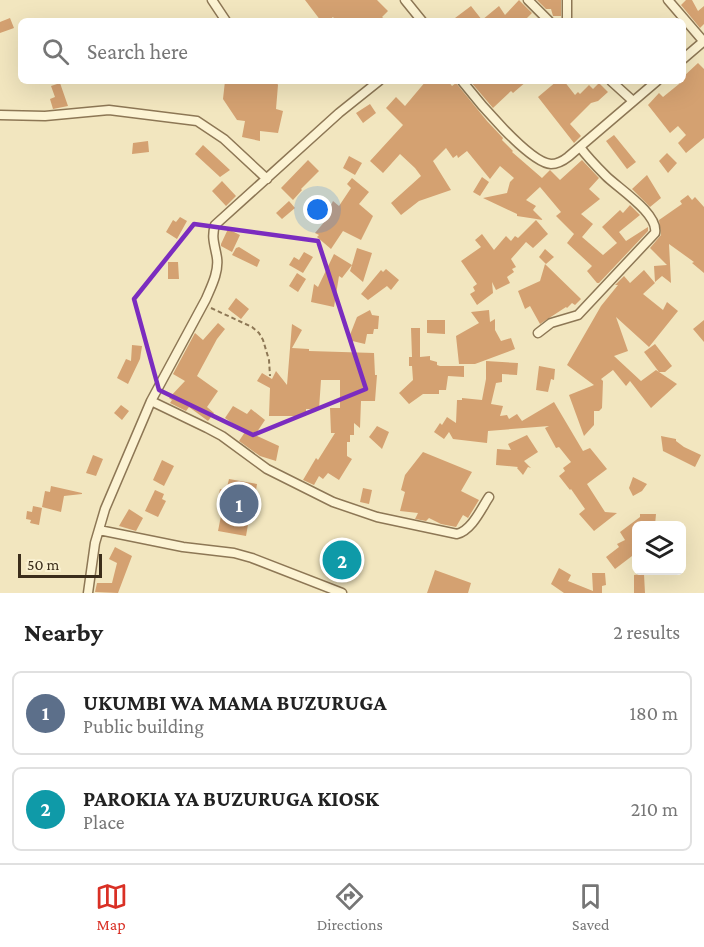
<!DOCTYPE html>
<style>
body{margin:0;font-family:"Crimson Pro",serif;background:#f6f6f6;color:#222}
.controls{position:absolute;right:18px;bottom:18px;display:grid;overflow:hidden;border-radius:9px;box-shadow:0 6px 24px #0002}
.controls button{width:54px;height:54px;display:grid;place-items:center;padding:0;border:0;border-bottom:2px solid #e0e0e0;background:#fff;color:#222;font:30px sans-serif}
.scale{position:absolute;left:18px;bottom:15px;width:84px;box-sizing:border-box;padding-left:6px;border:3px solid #3b2d1b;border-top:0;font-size:16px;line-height:21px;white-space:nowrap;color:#3b2d1b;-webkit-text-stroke:4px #f9f0d0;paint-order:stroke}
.you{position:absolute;left:318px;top:210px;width:21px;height:21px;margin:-15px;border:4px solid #fff;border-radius:50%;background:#1a73e8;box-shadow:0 0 0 9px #1a73e833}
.badge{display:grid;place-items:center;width:39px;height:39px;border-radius:50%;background:#d93025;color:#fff;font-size:20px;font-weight:700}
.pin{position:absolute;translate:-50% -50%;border:3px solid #fff;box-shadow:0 2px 6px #0006}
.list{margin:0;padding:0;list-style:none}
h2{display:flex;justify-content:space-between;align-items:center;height:78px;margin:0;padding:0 24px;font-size:26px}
h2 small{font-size:20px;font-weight:400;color:#767676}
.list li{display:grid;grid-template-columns:39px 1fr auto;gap:18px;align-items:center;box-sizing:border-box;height:84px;margin:0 12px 12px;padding:0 12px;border:2px solid #e0e0e0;border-radius:9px}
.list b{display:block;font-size:22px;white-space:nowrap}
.list p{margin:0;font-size:20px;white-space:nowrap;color:#767676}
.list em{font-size:20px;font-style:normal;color:#767676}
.icon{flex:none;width:33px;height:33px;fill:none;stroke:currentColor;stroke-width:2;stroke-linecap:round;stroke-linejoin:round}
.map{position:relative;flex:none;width:704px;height:593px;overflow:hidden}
.search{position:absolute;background:#fff;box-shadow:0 6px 24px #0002;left:18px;right:18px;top:18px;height:66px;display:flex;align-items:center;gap:15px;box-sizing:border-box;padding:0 21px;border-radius:9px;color:#767676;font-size:22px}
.sheet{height:270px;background:#fff}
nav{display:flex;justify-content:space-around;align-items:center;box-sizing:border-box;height:84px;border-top:2px solid #e0e0e0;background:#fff;font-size:16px;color:#767676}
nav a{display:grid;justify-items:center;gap:3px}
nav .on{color:#d93025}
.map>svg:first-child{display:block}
.building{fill:#d4a171}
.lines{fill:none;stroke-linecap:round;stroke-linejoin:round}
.street-casing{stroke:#8d7755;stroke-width:11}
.path{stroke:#8d7755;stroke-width:2;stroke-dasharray:4.5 3;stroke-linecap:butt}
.street{stroke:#fcf3d3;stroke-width:8}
.marked{fill:none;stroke:#7b2cbf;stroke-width:4.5;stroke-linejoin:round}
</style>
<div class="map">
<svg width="704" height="593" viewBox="0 0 704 593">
<rect width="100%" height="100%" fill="#f2e6bf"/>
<path class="building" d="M305,0h72l11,11 -6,6 5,4h-51l-3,-4 -5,4h-7z
M519,0l13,13 -8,8h-73l20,-15 11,14 17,-14 6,9z
M537,0h24v16h-8l-2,-7h-5z
M686,0h6l6,11 6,-5v18l-4,4 -19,-23z
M10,18l4,10 -14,5v-11z
M698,63l6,6v69l-18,15 -8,-10 8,-8 -8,-9 -8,7 -22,-28 11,-12 4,4 16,-13v-3h4v-4z
M225,81h51l2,4 -2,24 7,2 -5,22 -18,-2v10l-18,-4 3,-16 -8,-1 -14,-21z
M426,81h22l4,5 4,-3 31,38 16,17 -1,2 11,11 -1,1 30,26 8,-8 10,10 22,-20 17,18 -10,11 11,10 -19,15 12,10 -11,13 21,18 14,-12 -15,-16 18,-17 3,3 7,-8 10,10 -21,17 7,9 22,-14v4l-49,52h-2l-10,-12 5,-5 -25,-23 7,-9 -18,-18 5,-4 -21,-25 -14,13 10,6 -3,4 10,10 -26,-4v-2l-34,-16 24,-5 3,-11 4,-4 -14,-12 -10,13 -23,-28 -9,7 -1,-3 -4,3 -7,-10 -13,13 18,29 -32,11 -18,14 -10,-12 30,-27 -6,-8 -15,-14 -17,19 -13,-12 33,-36 -17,-17 10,-11 9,9z
M470,81h57l-14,12 -2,-2 -18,17z
M557,81h7l11,14 3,-3 2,2 9,-9 4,4 6,-6 9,9 -10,9 -7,2 -21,21 11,12 -7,7 -36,-46z
M60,83l8,23 -15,3 -3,-10 5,-2 -4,-11z
M370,104l6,9 -13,10 -7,-10z
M614,135l22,27 -9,7 -21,-28z
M148,141l1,11 -17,2 1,-11z
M203,145l27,25 -10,7 -25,-23z
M667,153l10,10 -9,10 -9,-12z
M349,156l13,7 -7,12 -12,-7z
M308,160l11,11 -18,18 1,1 -9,10 -12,-12z
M647,175l14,23 -11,9 -18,-18z
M482,177l7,5 -9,14 -7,-4z
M352,178l17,14 -10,12 14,12 -12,24 -18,-9 -12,18 -14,-12 2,-2 -4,-2 10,-12 -6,-3v-4l-14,-10 17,1 1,-3 8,3 2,-4 6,5 12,-18 -4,-4z
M222,181l14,15 -10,10 -14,-15z
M688,195l4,5 3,-3 9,10v66l-12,-10 2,-1 -25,-18 2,39 -9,-7 -7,6 -1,-16 13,-1 -17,-17 11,-13 -2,-15 23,-16 -2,-3z
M289,201l6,7 -13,11 -6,-6z
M180,217l7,4 -10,18 -11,-7 7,-12 3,2z
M536,220l12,14 -15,14 -7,-6 -15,17 5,8 -4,2 2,3 -7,5 3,6 -14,7 -4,-8 1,11 -16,12 -7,-11 5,-3 -2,-4 4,-3 -16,-23 20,-14 -6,-7 7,-6 12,16 12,-14 5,5 4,-5 3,2z
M228,229l12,6 -8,17 -11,-6v-2z
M239,247l21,13 -3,7 -25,-12 4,-7z
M357,248l15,5 -9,29 -13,-11 2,-6 -10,13 -3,-2 -5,31 -23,-5 3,-18 4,3 16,-33 18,11z
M545,249l9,8 -8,7 -7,-7z
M304,252l9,5 -10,16 -14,-8 5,-8 5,3z
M168,262h10l1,17h-11z
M545,264l36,35 -6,6 -3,-2 -5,5 -1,-1 -26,17 -10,-18 -5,3 -7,-18 22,-10z
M386,269l13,11 -8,10 -4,-4 -19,14 -7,-6 20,-24 2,2z
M644,270l11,13 -12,11 20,16 4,-8 11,9 -29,36 -33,-30 12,34 -14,5 27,25 15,-11 3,2 -15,-20 11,-8 17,22 -7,6h-6l18,12 -26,24 -21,-27 -4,5 -13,-16 -12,9 2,2 -1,27 -3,3h-5v14l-10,11 -15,-41 25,-10 -27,-20 34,-59 17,-21h-3l9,-9 6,7z
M297,273l9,6 -8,13 -9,-6z
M236,298l13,11 -8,10 -13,-10z
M370,310l2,5 7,1 -1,13h-4l-1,5h-6l-2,10 -17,-4 9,-23z
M489,310l1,12 5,-3v11l6,11 10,-3 4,11 -40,15h-16l-3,-28 23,-13 -8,-11z
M427,320h18v14l-18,-1z
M704,320v22l-11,-13z
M218,323l7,6 -8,10 -20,37 21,15 -11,16 7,6 -6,8 -19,-14 -3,4 -16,-8 2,-3 -3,-2 16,-17 -12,-7 22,-41 8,7z
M292,324l10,6 -10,18 17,1v2l65,2 1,22h2l-2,26h-14l-1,27 -6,-5v12h-4v7h-3v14l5,3 -13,21 -11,-7 -5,6 -4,-3 -5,9 -11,-5 13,-22 2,2 17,-27h-4l-1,-25h10v-28h-19l-2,29h-13v7h-37l1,-28 -13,-7 5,-8 10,6 4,-8 11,14z
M411,328h9v29l10,-1v4l7,2v3l3,1h24v11l-16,-1 -2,14h-7v4h-16l-14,10 -10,-11 14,-13 -1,-14h-3v-9h3z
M132,345l10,1 -2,13 -12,25 -11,-6 9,-19 5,2z
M486,361l32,2 -1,12 -15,-1v8l-6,1 -5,21 12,2 -3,10 7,-1 2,4 8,-5 5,7 32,-19 29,49 7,-3 17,21 -20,15 18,28 12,1 -23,18 -15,-17 6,-5 -14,-20 -1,1 -11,-14 6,-5 -2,-3 8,-6 -12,-15 -3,1 -11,-20 4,-2 -61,5 -1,12 -34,-4 -4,-7 -5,7 -10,-7 6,-9 2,2 5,-8 9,6 1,-23h5v-2l20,2 4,-21z
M539,366l16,3 -1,11 -3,-1 -3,13 -12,-2z
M121,405l8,6 -7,9 -8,-7z
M233,406l14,8 4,-5 14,11 -10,15 24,11 -3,15 -16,-5 -21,-15 6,-9 -20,-14z
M377,426l12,6 -7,17 -13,-12z
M527,435l11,17 -14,9 7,7 -3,-1 -5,8 -6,-7 1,-1 -22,-2 1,-16 14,1 -3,-6z
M661,436l15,3v2l8,6 17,8 -6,12 -32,-16z
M423,452l49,20 -11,19 18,9 -11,18 -5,-3 -7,12 -15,-3 -12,-6 -3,3 -11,-2 3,-6 -18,-2 5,-19 -4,-2 4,-15z
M93,455l10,4 -7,17 -10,-3z
M162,460l12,6 -10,20 -11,-6z
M633,477l14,7 -5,7 -9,5 -4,-8z
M229,479l28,5 -2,12h4l-4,18 -5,-1 -4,23 -28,-5 5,-25 -6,-1 3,-16 6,2z
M51,486l31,7v1l-18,2 -3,16 -19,-5 3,-16 5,1z
M363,488l9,2 -3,14 -9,-2z
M155,490l9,4 -2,5 4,2 -8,16 -13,-6z
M33,506l9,2 -3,17 -9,-2 1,-3 -5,-1 1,-8 5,1z
M129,509l14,9 -7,13 -17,-5z
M640,514h16l-1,11h-19v28l-21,16 -9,-12 13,-10 -2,-3 8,-4 -5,-8 20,-15z
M115,547l17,9 -14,37 -23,-1 2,-9h15l5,-20 -8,-4z
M339,551l11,5 -6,13 -10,-4z
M559,568l12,7 -3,6 25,10 -1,-18h13l1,12 -4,1v7h-38l-13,-9z
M435,570l36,13 -3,10h-41z
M644,574l1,19h-11v-18z"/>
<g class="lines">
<g class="street-casing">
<path id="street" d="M212,0l14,21
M405,0l17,21
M528,0l21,21
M668,0l36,42
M567,21v-21
M683,59l21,-18
M462,81c14,18 67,82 89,83 6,0 12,-3 17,-7l89,-76
M611,81l22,20
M0,115l45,1 64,-6 88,11 27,18 43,40
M538,333l13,-10 27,-8 77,-82c4,-19 -37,-45 -49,-57 -9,-9 -18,-18 -26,-29
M151,401l56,27 15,8 45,33 66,33 44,15 80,17c15,-4 24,-25 32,-37
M99,530l84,17 51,6 18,5 90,35
M88,593l7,-50 10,-34 46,-108 55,-102c5,-12 13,-27 11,-41 -2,-13 -6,-20 -2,-33l124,-112 40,-32"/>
</g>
<path class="path" d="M211,308l41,19 7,6 4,7 6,20 1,16"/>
<use href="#street" class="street"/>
</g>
<path class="marked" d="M194,224l124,17 48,148 -113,46 -94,-45 -25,-91z"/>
</svg>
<div class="controls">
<button><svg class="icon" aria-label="layers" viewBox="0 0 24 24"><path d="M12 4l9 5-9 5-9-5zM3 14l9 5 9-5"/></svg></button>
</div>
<div class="scale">50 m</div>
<div class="you"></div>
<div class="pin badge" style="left:239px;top:504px;background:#5c6f8a">1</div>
<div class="pin badge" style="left:342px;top:560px;background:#0f9aa8">2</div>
<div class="search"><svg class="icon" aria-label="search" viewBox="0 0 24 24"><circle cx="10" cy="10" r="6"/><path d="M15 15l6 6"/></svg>Search here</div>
</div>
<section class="sheet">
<h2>Nearby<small>2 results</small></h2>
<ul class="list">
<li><span class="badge" style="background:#5c6f8a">1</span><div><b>UKUMBI WA MAMA BUZURUGA</b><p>Public building</p></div><em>180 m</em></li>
<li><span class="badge" style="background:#0f9aa8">2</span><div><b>PAROKIA YA BUZURUGA KIOSK</b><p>Place</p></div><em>210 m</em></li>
</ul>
</section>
<nav>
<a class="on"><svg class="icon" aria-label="map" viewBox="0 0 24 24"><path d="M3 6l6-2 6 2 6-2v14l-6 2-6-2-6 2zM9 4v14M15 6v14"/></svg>Map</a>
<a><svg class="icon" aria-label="directions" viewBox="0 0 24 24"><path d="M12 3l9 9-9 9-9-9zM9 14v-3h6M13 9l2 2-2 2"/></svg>Directions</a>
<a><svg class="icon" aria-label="saved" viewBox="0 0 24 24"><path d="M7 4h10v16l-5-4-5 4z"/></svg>Saved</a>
</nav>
